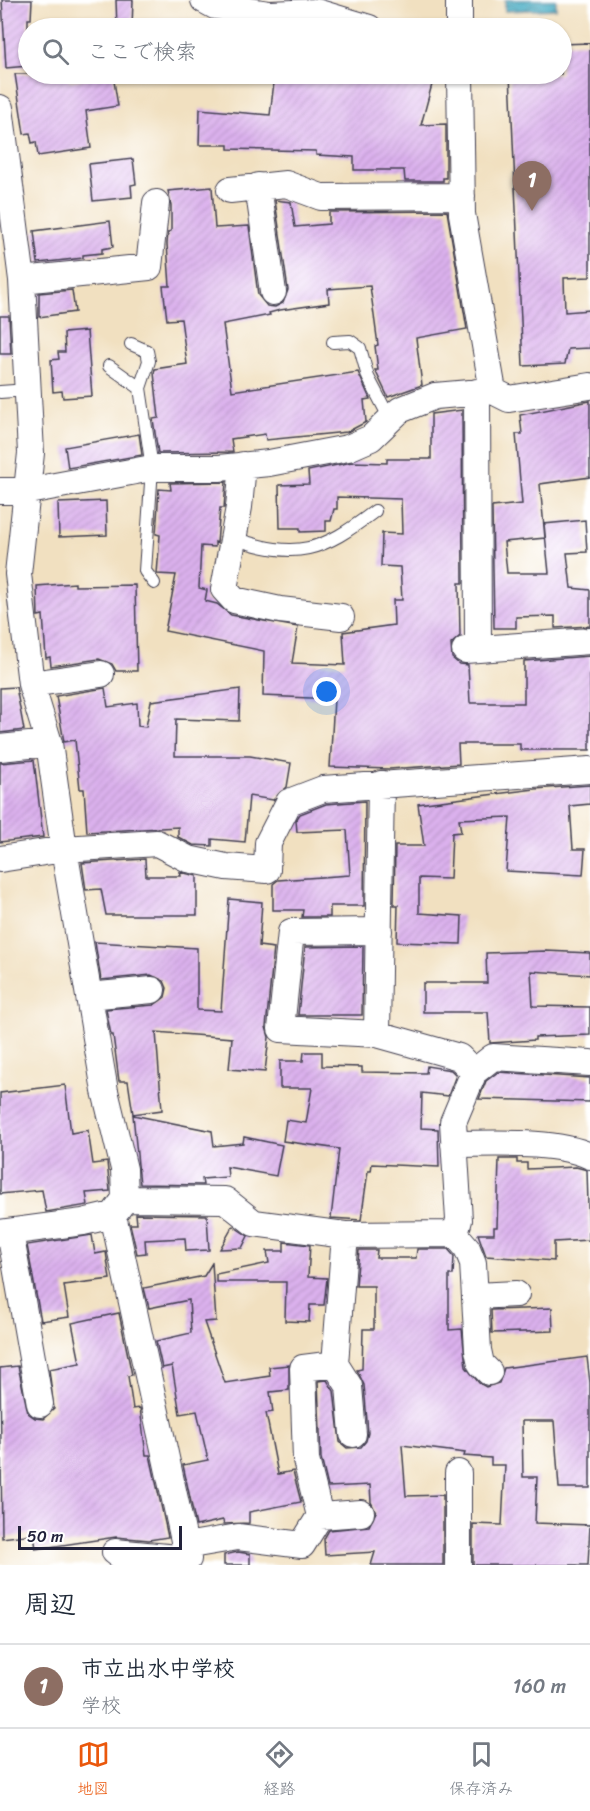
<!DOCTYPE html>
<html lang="ja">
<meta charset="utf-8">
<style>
body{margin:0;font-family:Sriracha,"Klee One",sans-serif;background:#f2f2f3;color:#1f2937}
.scale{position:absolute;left:18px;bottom:15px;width:164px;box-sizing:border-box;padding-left:6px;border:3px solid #22223b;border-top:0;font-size:16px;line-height:21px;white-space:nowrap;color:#22223b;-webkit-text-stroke:4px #fff;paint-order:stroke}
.you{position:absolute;left:327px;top:692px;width:21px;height:21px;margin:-15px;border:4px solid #fff;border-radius:50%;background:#1a73e8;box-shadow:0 0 0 9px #1a73e833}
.badge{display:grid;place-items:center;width:39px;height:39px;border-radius:50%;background:#ea580c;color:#fff;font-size:20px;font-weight:700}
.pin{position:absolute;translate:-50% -50px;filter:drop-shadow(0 2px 3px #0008)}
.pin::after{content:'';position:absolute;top:32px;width:21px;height:18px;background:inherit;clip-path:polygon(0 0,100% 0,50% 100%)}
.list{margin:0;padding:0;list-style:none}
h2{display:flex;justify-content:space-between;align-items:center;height:78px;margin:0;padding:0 24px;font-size:26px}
h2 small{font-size:20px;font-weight:400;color:#747a83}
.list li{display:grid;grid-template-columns:39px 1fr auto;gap:18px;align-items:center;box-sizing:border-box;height:84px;padding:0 24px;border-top:2px solid #e0e1e3}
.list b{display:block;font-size:22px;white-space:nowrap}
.list p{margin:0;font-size:20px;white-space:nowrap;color:#747a83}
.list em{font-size:20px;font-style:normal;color:#747a83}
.icon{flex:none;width:33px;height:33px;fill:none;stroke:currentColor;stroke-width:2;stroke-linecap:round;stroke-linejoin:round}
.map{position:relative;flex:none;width:590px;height:1565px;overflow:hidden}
.search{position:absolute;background:#fff;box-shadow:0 2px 4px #0004;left:18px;right:18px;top:18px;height:66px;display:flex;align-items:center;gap:15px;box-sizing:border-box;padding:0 21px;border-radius:33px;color:#747a83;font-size:22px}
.sheet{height:162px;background:#fff}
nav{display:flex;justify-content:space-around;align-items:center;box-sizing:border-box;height:84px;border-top:2px solid #e0e1e3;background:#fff;font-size:16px;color:#747a83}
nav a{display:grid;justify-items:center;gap:3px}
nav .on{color:#ea580c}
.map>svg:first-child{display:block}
.water{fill:url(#water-waves);stroke:#32667e;stroke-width:1.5}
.building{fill:url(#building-hatch)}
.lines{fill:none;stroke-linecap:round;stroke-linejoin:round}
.service-casing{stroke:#413e4f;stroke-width:14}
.minor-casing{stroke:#413e4f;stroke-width:28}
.service{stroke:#fff;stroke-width:12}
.minor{stroke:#fff;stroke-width:26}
</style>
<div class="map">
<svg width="590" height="1565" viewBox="0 0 590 1565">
<defs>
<pattern id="water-waves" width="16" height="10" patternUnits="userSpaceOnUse" patternTransform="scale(1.5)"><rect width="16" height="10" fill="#41a9c1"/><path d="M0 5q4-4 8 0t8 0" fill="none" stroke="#36899e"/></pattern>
<pattern id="building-hatch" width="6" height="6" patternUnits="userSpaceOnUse" patternTransform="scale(1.5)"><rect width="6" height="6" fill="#dbb1ed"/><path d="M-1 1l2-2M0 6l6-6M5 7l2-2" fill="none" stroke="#bc98cc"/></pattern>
</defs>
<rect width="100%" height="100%" fill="#fff"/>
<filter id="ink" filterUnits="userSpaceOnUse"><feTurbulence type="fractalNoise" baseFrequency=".0167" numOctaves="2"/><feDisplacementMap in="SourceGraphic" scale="12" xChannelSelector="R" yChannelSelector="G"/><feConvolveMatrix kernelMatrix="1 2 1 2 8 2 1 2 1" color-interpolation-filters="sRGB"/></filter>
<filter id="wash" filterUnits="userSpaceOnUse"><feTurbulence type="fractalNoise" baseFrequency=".008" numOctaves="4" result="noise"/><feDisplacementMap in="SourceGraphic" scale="24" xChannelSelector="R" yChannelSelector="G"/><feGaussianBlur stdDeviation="1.35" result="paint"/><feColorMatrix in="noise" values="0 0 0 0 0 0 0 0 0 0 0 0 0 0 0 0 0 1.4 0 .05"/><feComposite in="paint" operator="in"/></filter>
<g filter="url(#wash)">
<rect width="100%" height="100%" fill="#f1e0c0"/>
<path class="water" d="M505,0h51v9l-51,2z"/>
<g id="blocks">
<path class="building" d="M2,0h30l-1,19h-3v47l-22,2z
M116,0h17l-1,28h-15z
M590,43v234l-26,1 1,34 25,-2v38l-22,1 -3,15 -42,2 -13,-292h51v-30z
M15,74h53l1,7 44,-6 5,31 -32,5 5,37 -53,8 -2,-14 -4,1 -2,-10 -6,1z
M275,74h146l13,3 -13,48 25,-1v54h-3v3h-38l-1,-11h-50v-13l-38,-2v-4l-88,-2v-4h-29l1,-36 70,6z
M133,159l3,25 -5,1 1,12 -39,4 -4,-37z
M212,187l3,41 34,-2 9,69 9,11 8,1 8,-4 5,-13 -13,-90 16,2 4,25 34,-3v-12l118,-1 20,118 -51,9 6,47 -34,12 -13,-27h3l-3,-24 3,-1 -8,-59 -42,3 1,14 -49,7 -11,3 1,2 -47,9 9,67 126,-19 12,27 -6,1 2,22 -19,10 -81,8 -1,-6 -34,5 2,13 -75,1 -5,-34 6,-1 -5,-45 1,-4 32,-5 -6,-45 -14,1 -4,-34h7l-3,-42 1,-12 3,-1v-26l-3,-14z
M110,221l3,26 -11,2v4l-19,2v3l-45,5 -4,-32z
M72,290l3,22 -36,5v-24z
M0,316h9l2,38h-11z
M87,331l5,65 -29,2 -1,-7 -9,1 -2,-32 8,-1 -1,-7h7l-1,-19z
M590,401v76l-50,7 5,54 -41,4 3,31h42l-5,-49 41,-4 2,32 -20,1 4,35 19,2v36l-35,2v-12l-39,1v11h-22l-2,-121 30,-3 -6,-70h6l-2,-19z
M462,410l1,173h-4l1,53 -9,8 1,14 7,6 9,1 2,38h54v-42l66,-5v94h-70v-6h-62l1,20 -70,5 -59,-2 4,-68 -71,-3 1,-45 -99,-20 11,-56 -19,-1 3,-39 -4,-1 3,-45 12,1 -1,-7 56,-1 -2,26h-4l-3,35 -2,-1v5l-14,-1 -2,42 8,2 -2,11 12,3 14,11 67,12 -6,36 53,2 -2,-33 51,-7 -1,-25h9l-2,-33 -19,-1 1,-33 20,1 -1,-35 -64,-2v12h-3l-3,12h-5v10l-26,1v-4h-20l-1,-43 30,-1 -1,-13 44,-9 35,1v-4h44v-45z
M139,434l3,21 -74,13 -3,-21z
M106,501l1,34 -48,2 -1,-34z
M75,583v3l60,-1 2,86h-21l-4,-7 -13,-5 -48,7 -1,-9 -4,1 -3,-43 -5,1 -1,-30z
M16,687l8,43 -24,3v-45z
M105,688l3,19 29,-4 1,23 8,1 5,-26 89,-12 -1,32 -63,-2 -1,37h75l41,7 -4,24 -14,13 -24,-4 -4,46 -33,-3v7l-19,-1 -15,-8v-10l-91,5 -3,-43h-4l-5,-49 -11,2 -8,-46z
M34,760l9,77 -43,5v-79z
M590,785v19l-20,2 3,43h12l-2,26 -77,-4 4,-54 -51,2 2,13 -9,1 -2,46 -31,-1v35l43,3 -1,28 -64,-2 1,-37h-4l1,-59h29l-6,-42 117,-15z
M365,801l-1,105h-34v11h-28l1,-7h-30v-26l5,-4 72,-5 -3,-45 -50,2 -1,-12 4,-6 26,-10z
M145,859l1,17h35l-1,-4 17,4v39h-91l-5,-26 -15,1 -4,-27z
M229,899l33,3 -3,44 15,2 -8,79 3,10 -4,35 -36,-3 3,-31 -76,-6 6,78 -29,4 -5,-33h-9l-6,-46h-2l-5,-26 48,-4 11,-8 2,-9 -3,-7 -13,-6 -50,5 -6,-38 102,6v62l24,1z
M363,946l-1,69h-64l7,-68z
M546,951l44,2v22l-59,-4 2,35 57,1v28l-55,2v3l-45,3 -2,-31h-65v-29h64l-1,-30z
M304,1052h18v14l40,1v5l64,1 1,-7 24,4 5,5 -8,21 -26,-3 -1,35 17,1 1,38 -67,-3 -1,7h-3l-7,49 -30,-2 8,-69 -56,-8 3,-21 20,3 6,-35h-32v-27h23z
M498,1072l92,6v24l-111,-3 7,-18z
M65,1085l6,48 17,-3 5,34 14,-2 3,29 -24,2 2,12 -42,7 -4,-22 -42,4v-101z
M133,1115l79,16 2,15 29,-3 1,-6 38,8 -6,31 -49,-9 1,10 -26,2 1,6 -63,-1z
M499,1159h18v4h10v6l49,-2 11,3 2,70 -35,2v19l-68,-5 -8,-22h16v-7h3z
M136,1214l71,1 2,35 -23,1 -1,-13 -40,2 1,13 -9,1 -7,-30h7z
M233,1226l15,10 -6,12 -22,1z
M92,1235l3,19 11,-2 4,27 -46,6 5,32 -28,4 -14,-76z
M284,1242l26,3 -2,32 19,1 -3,27h-14l-1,17 -24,-1 1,-39h-70v-8l53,-11 -2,-12h17z
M417,1249h31l6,7 -1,19h-4v55l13,-1 4,38 13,16 7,4 13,-4 5,-15 83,-11 3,26v105h-31l-5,-67h-32l1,56h14l-2,46 55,2 -2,40h-115v-41l29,1 3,-60h-14v-7l-27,-2 1,-3 -63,-8 4,51 37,-1v70h-72l4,-13 -50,3 -1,-16 5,-9 40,-4 7,-14 -5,-10 -1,-17 -42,2 -7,-29 -3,-77 9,-1 7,11 6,51 7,6 14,-1 5,-6 2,-8 -4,-48 -7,-15 5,-1 1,-40h11v-43h-18l3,-36h18l-1,8h40z
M212,1263l4,58 -12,1 21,61 45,-7 -1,-9 20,-2v25l-19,2 3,20 -7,1 12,61 15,-3 8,31 -52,10v11l-25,1 -1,-4 -27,6 -13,-61 25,-5 -11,-49 -17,3 -8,-48 -10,2 -6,-27 35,-8 -2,-33 -40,8 -5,-20 60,-12z
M552,1308l1,23 -61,2 -1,-23z
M119,1313l13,62 -4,1 5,33 7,-1 6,47h4l18,82 -19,3 -33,-3 -80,12 -2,-15 -32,4 -2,-170 18,-2 10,47 7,5 8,1 11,-10 -5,-40 31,-6 -8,-40z
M238,1552l12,2v11h-26v-10z"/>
</g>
</g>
<g filter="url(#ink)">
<use href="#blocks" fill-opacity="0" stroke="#413e4f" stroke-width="1.5"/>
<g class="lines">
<g class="service-casing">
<path id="service" d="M333,342l17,-1 10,7 8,29 22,42
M131,344l16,7 2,10 -9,27 12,80 -7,103 9,12
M109,366l31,22
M0,392l28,-2
M233,538c65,22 88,14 142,-27"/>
</g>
<g class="minor-casing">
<path id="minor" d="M204,0l11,6 55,8 46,-2 53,16
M459,0v28
M460,74l2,140 31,177
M0,108l22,172 9,173 -13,121 13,110 18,59 15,106 41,242 19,78 1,30
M258,186l15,106
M230,190l56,-6 35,13 141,-1
M22,280l127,-13 7,-64
M477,392l1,257
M243,465l-4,42 -15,82 10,11 46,10 61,7
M0,491h28l124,-23h67l50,-5 79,-15 23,-10 29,-28 35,-14 58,-5 16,8 81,-13
M465,650l125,-9
M31,684l70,-10
M0,748l49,-5
M0,859l64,-10 93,-6 31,16 38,8 41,3 1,-27 21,-41 34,-13 267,-19
M379,931l-88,1 -10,97 96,5 82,23 15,15
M89,996l63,-6
M377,1034l4,-250
M454,1144c39,0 101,-4 136,12
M113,1215l75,344 -73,-7 17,13
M10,1232l30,172
M0,1233l83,-11 30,-7 12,-16 100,1 29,23 91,12 110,-1 4,-14 -6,-98 21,-50 19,-15 97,6
M455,1234l12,14 6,15 5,87 3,14 8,8
M476,1296l40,-2
M335,1364l14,22 4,48
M458,1473v92
M320,1516l41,-3
M185,1546l53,-9 64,8 18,-29 -14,-56 -3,-92 32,-4 10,-129"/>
</g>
<use href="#service" class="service"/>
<use href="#minor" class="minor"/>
</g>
</g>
</svg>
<div class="scale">50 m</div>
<div class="you"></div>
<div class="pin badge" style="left:532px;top:211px;background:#8d6e63">1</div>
<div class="search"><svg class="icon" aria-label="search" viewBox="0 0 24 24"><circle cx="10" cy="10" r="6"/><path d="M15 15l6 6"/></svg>ここで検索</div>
</div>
<section class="sheet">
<h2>周辺<small></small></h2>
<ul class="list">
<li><span class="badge" style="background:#8d6e63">1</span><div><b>市立出水中学校</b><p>学校</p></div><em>160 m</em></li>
</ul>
</section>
<nav>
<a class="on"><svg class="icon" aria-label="map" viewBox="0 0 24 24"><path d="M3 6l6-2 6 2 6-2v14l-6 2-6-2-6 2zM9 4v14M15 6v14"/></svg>地図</a>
<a><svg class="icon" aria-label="directions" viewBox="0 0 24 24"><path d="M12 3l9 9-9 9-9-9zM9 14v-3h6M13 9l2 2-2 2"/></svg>経路</a>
<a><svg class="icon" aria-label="saved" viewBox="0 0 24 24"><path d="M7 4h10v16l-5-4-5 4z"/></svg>保存済み</a>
</nav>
